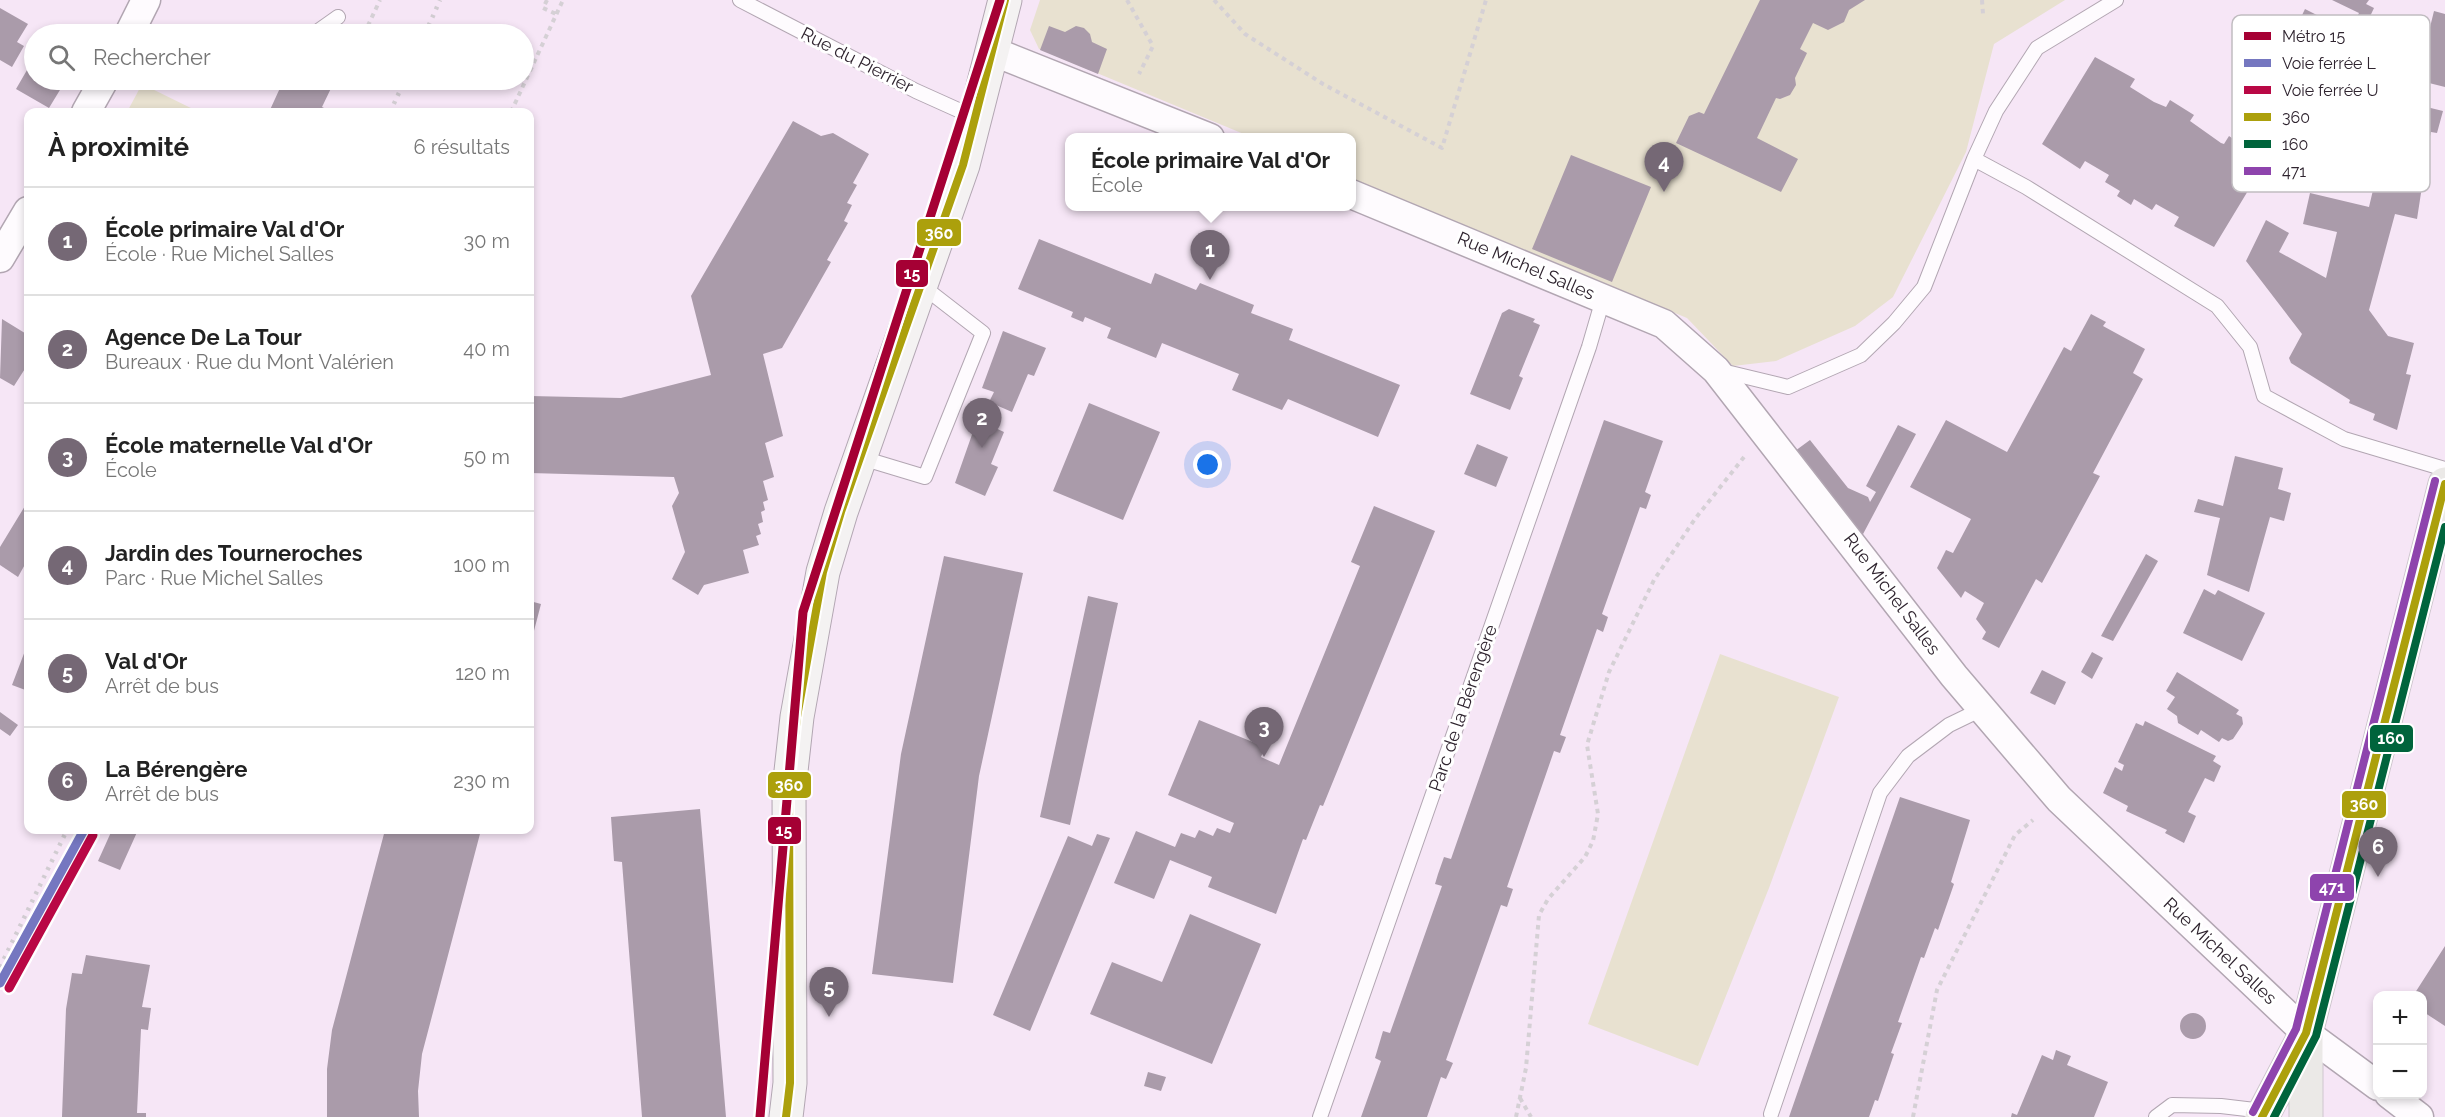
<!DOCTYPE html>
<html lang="fr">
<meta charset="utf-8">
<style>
body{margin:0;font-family:Raleway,sans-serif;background:#f6f6f6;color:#222}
.controls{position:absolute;right:18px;bottom:18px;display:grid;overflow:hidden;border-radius:12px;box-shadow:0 3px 9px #0003}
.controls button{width:54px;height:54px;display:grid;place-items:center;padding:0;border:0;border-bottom:2px solid #e0e0e0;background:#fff;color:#222;font:30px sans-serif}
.you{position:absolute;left:1208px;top:465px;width:21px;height:21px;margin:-15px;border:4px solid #fff;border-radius:50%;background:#1a73e8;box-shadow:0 0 0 9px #1a73e833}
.badge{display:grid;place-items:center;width:39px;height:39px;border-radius:50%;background:#756875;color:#fff;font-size:20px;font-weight:700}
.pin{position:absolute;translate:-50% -50px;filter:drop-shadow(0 2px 3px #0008)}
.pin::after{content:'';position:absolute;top:32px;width:21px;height:18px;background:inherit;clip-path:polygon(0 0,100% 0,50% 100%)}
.popup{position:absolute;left:1065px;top:133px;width:291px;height:78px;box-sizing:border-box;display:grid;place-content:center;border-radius:12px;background:#fff;filter:drop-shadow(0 2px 4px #0005);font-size:20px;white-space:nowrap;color:#767676}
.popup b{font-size:22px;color:#222}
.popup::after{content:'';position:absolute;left:50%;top:100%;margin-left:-12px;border:12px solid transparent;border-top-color:#fff}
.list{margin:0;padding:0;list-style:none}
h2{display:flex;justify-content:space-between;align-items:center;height:78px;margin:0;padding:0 24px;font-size:26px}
h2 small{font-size:20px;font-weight:400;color:#767676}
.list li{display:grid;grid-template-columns:39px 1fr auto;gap:18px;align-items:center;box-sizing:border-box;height:108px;padding:0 24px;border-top:2px solid #e0e0e0}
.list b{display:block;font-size:22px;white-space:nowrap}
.list p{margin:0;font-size:20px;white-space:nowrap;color:#767676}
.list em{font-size:20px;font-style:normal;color:#767676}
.icon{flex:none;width:33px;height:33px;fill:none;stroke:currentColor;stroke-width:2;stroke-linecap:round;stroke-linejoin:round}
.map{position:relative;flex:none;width:2445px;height:1117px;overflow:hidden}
.search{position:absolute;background:#fff;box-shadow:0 3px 9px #0003;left:24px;top:24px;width:510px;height:66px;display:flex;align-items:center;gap:15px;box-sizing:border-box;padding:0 21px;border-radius:33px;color:#767676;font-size:22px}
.panel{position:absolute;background:#fff;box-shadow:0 3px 9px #0003;left:24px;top:108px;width:510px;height:726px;border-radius:12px}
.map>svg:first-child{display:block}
.green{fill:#e8e1d0}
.building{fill:#aa9baa}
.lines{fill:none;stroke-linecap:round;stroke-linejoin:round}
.service-casing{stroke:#b2a6b2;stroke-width:16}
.minor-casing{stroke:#b2a6b2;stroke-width:31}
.secondary-casing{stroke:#b2a6b2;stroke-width:35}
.primary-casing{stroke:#cec6ce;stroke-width:35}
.path{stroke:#d5d0d5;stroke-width:4;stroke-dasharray:4.5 4.5;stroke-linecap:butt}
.service{stroke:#fefbfe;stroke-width:14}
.minor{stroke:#fefbfe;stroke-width:28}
.secondary{stroke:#f4f2f2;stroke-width:33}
.primary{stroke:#ebe9e7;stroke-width:33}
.rail{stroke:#d1ccd1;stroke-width:4.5;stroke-dasharray:3 6;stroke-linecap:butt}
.bus-1-casing{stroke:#fff;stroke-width:12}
.bus-2-casing{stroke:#fff;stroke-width:12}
.bus-3-casing{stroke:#fff;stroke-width:12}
.bus-1{stroke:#aca00c;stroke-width:8}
.bus-2{stroke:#00643c;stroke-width:8}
.bus-3{stroke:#8e44ad;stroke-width:8}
.rail-1-casing{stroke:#fff;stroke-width:14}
.rail-2-casing{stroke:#fff;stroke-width:14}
.rail-1{stroke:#7577c0;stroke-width:9}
.rail-2{stroke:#b90845;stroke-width:9}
.metro-1-casing{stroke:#fff;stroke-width:14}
.metro-1{stroke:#a50034;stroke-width:9}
.labels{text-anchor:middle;stroke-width:6;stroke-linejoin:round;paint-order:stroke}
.street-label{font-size:18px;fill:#2f242f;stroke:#fff}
.key{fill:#fff;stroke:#c1bdc1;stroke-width:1.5}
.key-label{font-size:16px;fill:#2f242f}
.line-badge{stroke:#fff;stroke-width:2}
.badge-label{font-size:16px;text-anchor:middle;font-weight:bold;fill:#fff}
</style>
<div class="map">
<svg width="2445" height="1117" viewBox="0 0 2445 1117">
<rect width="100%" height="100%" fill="#f6e6f6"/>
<path class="green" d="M1040,0h1025l-71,44 -28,108 -73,145 -38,29 -79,35 -43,5 -46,-48 -336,-139v-41l-100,-1 -212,-88 -9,-19z
M142,84l57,28h-72z
M1720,654l119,43 -70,191 -71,178 -110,-42z"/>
<path class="building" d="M1760,0h105l-16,10 -5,12 -16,8 -15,-7 -13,26 7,4 -12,25 1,7 -6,10 -10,4 -4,-1 -19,40 41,21 -17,33 -105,-49 13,-27 10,-4 5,2z
M2332,0h37l-3,4 8,4 -9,19 -11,-5 5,-9z
M0,8l28,16 -11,18 7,4 -12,21 -12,-7z
M2305,9l55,28 -15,29 -54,-28z
M2434,11l11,3v73l-28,-7z
M1049,26l16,6 11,-6 8,2 6,6 2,8 15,7 -9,25 -58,-24z
M2095,57l40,22 -5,8 24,15 12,5 4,-7 24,15 -4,6 31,22 3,1 5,-8 37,25 -52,86 -40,-21 5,-9 -23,-13 -4,6 -18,-11 -3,6 -14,-9 3,-5 -15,-9 4,-7 -24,-14 -5,8 -38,-25z
M34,58v22h32l-17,28 -33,-19z
M288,80h47l-13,27 4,2 -2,3h-55l11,-24 4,1z
M2398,100l45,11 -6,22 -6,-1 -4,17 -16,-4 -8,30 20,5 -6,39 -22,-5 -26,96 19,26 26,7 -8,31 5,1 -14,55 -24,-10 2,-6 -26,-11 1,-3 -59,-37 -2,-5 13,-24 -56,-73 20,-41 23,13 -10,19 47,26 11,-46 -34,-8 7,-31 59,14 9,-38 -9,-2 4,-16 -25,-7 2,-11 6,2 4,-12 30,7z
M793,121l28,15 12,-3 36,21 -16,29 4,2 -10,18 5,2 -8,16 4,2 -21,37 4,2 -49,86 -19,6 20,82 -18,7 9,34 -11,4 5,19 -5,2 2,8 -4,2 2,10 -5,2 3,10 -5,2 3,9 -16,5 6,23 -45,12 -6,10 -26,-16 13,-27 -13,-46 7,-13 -5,-16 -144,-4v-77l91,2 90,-23 -20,-79z
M1571,155l80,32 -39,95 -80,-33z
M1039,239l112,45 4,-11 41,17 4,-7 54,22 -3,8 42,16 -4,11 111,45 -22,52 -90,-38 -6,11 -50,-20 7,-16 -77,-31 -6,15 -49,-20 4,-10 -26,-11 -2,5 -12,-5 2,-5 -55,-23z
M1509,309l26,10 -2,3 7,3 -21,51 4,2 -13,32 -40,-16 32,-81z
M2091,314l15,8 -3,4 42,23 -12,24 10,6 -50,94 7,3 -58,107 -6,-4 -37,69 -17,-9 4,-7 -10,-13 8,-16 -19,-12 -4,7 -24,-30 9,-18 7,3 18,-34 -61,-32 36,-67 61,32 57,-105 7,4z
M2,319l26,16v29l-14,22 -14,-8z
M1003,331l43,17 -12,28 -6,-2 -16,38 -23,-10 5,-10 -12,-4z
M1089,403l71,29 -37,88 -70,-29z
M1604,420l59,21 -18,51 6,3 -5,14 -6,-2 -38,107 6,3 -5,15 -6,-3 -37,106 6,2 -6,16 -6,-2 -47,136 6,2 -6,18 -6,-2 -55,155 7,3 -7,16 -5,-2 -14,40h-66l20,-56 -6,-3 8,-27 7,2 52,-147 -7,-2 3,-10 6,-17 7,2z
M980,421l24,11 -13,32 7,3 -13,29 -30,-13 20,-57 3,2z
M1898,425l18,9 -54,102 -67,-85 15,-11 38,48 20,9 2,5 6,-10 -10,-6z
M1477,444l31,13 -12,30 -32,-13z
M2235,456l48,12 -5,21 13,4 -7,28 -14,-4 -21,75 -42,-17 13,-57 -26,-6 4,-13 25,7z
M28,501v58l-10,18 -18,-12v-18z
M1374,506l61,25 -112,275 -3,-1 -14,35 -3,-1 -27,75 -68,-27 4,-10 -42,-17 -16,39 -40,-16 22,-52 39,16 6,-14 14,5 4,-8 14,6 4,-8 13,5 4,-10 -66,-28 31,-75 66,27 -4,10 18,8 81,-199 -9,-4z
M2146,554l12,7 -45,80 -12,-5z
M944,556l79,17 -44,203 -26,207 -81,-9 29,-220z
M2204,589l11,6 3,-5 47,23 -23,48 -59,-28z
M1088,596l30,7 -48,222 -30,-8z
M530,601l11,3 -11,42z
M28,643v48l-16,-6z
M2092,652l11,6 -11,21 -11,-7z
M2042,670l24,12 -11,23 -25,-12z
M2177,672l62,38 -3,4 6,3 1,7 -10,15 -5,2 -6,-3 -3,4 -18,-12 -3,5 -20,-12 -1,-7 -10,-7 8,-12 -9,-6z
M0,712l18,13 -8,11 -10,-7z
M2145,721l71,35 -3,5 8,5 -7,16 -9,-4 -17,34 8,4 -12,27 -19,-10 2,-3 -41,-19 2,-5 -25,-13 12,-26 7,4 2,-6 -6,-3 18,-39 7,3z
M1900,797l70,23 -19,62 3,2 -16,46 -3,-2 -11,30 -3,-1 -23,65 4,1 -11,30 3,1 -16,47 -3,-1 -6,17h-80z
M700,809l26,308h-84l-20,-255 -8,-1 -3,-44z
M112,830h26l-18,40 -22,-9z
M385,830h96l-59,224 -4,37 1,26h-92v-48l5,-39z
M1097,834l13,4 -80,193 -37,-16 75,-179 24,10z
M1190,914l71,30 -49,120 -122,-50 22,-52 50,20z
M2445,946v80l-23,-15v-15h-9z
M86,955l64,10 -8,42 9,1 -3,22 -7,-1 -4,84h9v4h-84l4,-108 6,-36 10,1z
M2180 1026a13 13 0 1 1 26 0a13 13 0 1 1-26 0Z
M2056,1050l15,6 -4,9 41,17 -14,35h-83l1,-4 5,2 25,-60 11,5z
M1148,1072l18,5 -5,14 -17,-5z"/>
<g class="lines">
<g class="service-casing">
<path id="service" d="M740,0l176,91 60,27
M314,34l24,-17
M1974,159l52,28 191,119 33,41 14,49 80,43 101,30
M1722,371l66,16 73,-32 33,-32 30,-36 50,-128 22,-48 41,-63 79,-48
M862,458l63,19 58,-144 -62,-48
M1771,1114l109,-321 28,-37 41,-31 33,-16
M1320,1117l269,-770 14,-48
M2156,1117l16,-12 49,1 42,5"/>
</g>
<g class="minor-casing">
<path id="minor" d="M129,34l17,-34
M992,51l218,87
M86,112l18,-32
M1351,194l313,130 52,46 238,306 105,123 247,234 72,53
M0,258l28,-47
M2389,1094l30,23"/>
</g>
<g class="secondary-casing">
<path id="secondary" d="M786,1117l4,-34 -1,-294 8,-72 26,-145 18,-60 122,-347 42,-165"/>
</g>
<g class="primary-casing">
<path id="primary" d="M2262,1117l42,-80
M2306,1117v-84l139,-549"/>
</g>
<path class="path" d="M547,0l-4,8 13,6
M1127,0l26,46 -14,28
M1214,0l31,34 78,50 119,64 44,-148
M1982,0l1,14
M364,34l16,-34
M280,80l7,3
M343,80l5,2
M511,112l52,-112
M1520,1098l11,19
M1516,1117l10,-49 13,-153 9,-16 37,-42 8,-16 5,-27 -11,-69 22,-73 45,-92 41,-61 49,-62
M1913,1117l24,-127 78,-155 18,-15"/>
<use href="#service" class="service"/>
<use href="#minor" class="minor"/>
<use href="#secondary" class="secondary"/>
<use href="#primary" class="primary"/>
<path class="rail" d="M425,34l15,-34
M390,112l15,-32
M0,967l67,-137"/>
<g class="bus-1-casing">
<path id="bus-1" d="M786,1117l4,-34 -1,-294 8,-72 26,-145 18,-60 122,-347 42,-165
M2262,1117l44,-84 139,-549"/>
</g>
<g class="bus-2-casing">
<path id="bus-2" d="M2274,1117l42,-81 129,-509"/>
</g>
<g class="bus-3-casing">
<path id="bus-3" d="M2253,1112l43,-83 139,-548"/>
</g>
<use href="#bus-1" class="bus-1"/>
<use href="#bus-2" class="bus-2"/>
<use href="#bus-3" class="bus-3"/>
<g class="rail-1-casing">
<path id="rail-1" d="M0,983l84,-153"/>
</g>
<g class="rail-2-casing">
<path id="rail-2" d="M9,988l84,-153"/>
</g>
<use href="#rail-1" class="rail-1"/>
<use href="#rail-2" class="rail-2"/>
<g class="metro-1-casing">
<path id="metro-1" d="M760,1117l43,-505 197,-612"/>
</g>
<use href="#metro-1" class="metro-1"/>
</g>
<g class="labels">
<g class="street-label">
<text transform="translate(857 60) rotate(27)" y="6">Rue du Pierrier</text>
<text transform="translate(1526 266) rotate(23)" y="6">Rue Michel Salles</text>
<text transform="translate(1892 594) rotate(53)" y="6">Rue Michel Salles</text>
<text transform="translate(1463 708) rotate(-71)" y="6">Parc de la Bérengère</text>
<text transform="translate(2220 951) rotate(43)" y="6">Rue Michel Salles</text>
</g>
</g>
<rect x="2232" y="15" width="198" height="177" rx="9" class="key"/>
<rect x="2244" y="32" width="27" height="8" fill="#a50034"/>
<rect x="2244" y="59" width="27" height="8" fill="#7577c0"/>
<rect x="2244" y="86" width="27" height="8" fill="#b90845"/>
<rect x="2244" y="113" width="27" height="8" fill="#aca00c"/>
<rect x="2244" y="140" width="27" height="8" fill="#00643c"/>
<rect x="2244" y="167" width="27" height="8" fill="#8e44ad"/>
<g class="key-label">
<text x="2282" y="42">Métro 15</text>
<text x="2282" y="69">Voie ferrée L</text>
<text x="2282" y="96">Voie ferrée U</text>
<text x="2282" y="123">360</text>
<text x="2282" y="150">160</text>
<text x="2282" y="177">471</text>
</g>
<g class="line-badge">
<rect x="916" y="218" width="46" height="29" rx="6" fill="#aca00c"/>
<rect x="895" y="259" width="34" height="29" rx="6" fill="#a50034"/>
<rect x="2369" y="724" width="45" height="29" rx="6" fill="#00643c"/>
<rect x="767" y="771" width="45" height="28" rx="6" fill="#aca00c"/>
<rect x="2341" y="790" width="46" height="29" rx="6" fill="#aca00c"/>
<rect x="767" y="816" width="35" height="29" rx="6" fill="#a50034"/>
<rect x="2309" y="873" width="46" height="29" rx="6" fill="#8e44ad"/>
</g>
<g class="badge-label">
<text x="939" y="239">360</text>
<text x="912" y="279">15</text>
<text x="2391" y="744">160</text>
<text x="789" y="791">360</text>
<text x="2364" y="810">360</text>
<text x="784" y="836">15</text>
<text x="2332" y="893">471</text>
</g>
</svg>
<div class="controls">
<button>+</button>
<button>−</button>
</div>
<div class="you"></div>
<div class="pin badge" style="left:1210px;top:280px">1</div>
<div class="popup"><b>École primaire Val d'Or</b>École</div>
<div class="pin badge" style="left:982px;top:448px">2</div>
<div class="pin badge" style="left:1264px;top:757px">3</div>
<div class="pin badge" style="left:1664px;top:192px">4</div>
<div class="pin badge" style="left:829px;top:1017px">5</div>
<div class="pin badge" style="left:2378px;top:877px">6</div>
<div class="search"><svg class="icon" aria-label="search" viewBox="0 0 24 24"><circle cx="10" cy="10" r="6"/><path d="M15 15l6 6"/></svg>Rechercher</div>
<section class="panel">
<h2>À proximité<small>6 résultats</small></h2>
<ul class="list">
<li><span class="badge">1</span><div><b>École primaire Val d'Or</b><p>École · Rue Michel Salles</p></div><em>30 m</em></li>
<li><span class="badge">2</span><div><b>Agence De La Tour</b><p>Bureaux · Rue du Mont Valérien</p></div><em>40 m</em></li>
<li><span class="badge">3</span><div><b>École maternelle Val d'Or</b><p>École</p></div><em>50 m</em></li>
<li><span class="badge">4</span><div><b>Jardin des Tourneroches</b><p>Parc · Rue Michel Salles</p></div><em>100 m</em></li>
<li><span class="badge">5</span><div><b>Val d'Or</b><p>Arrêt de bus</p></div><em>120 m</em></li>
<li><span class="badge">6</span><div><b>La Bérengère</b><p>Arrêt de bus</p></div><em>230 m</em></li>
</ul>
</section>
</div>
